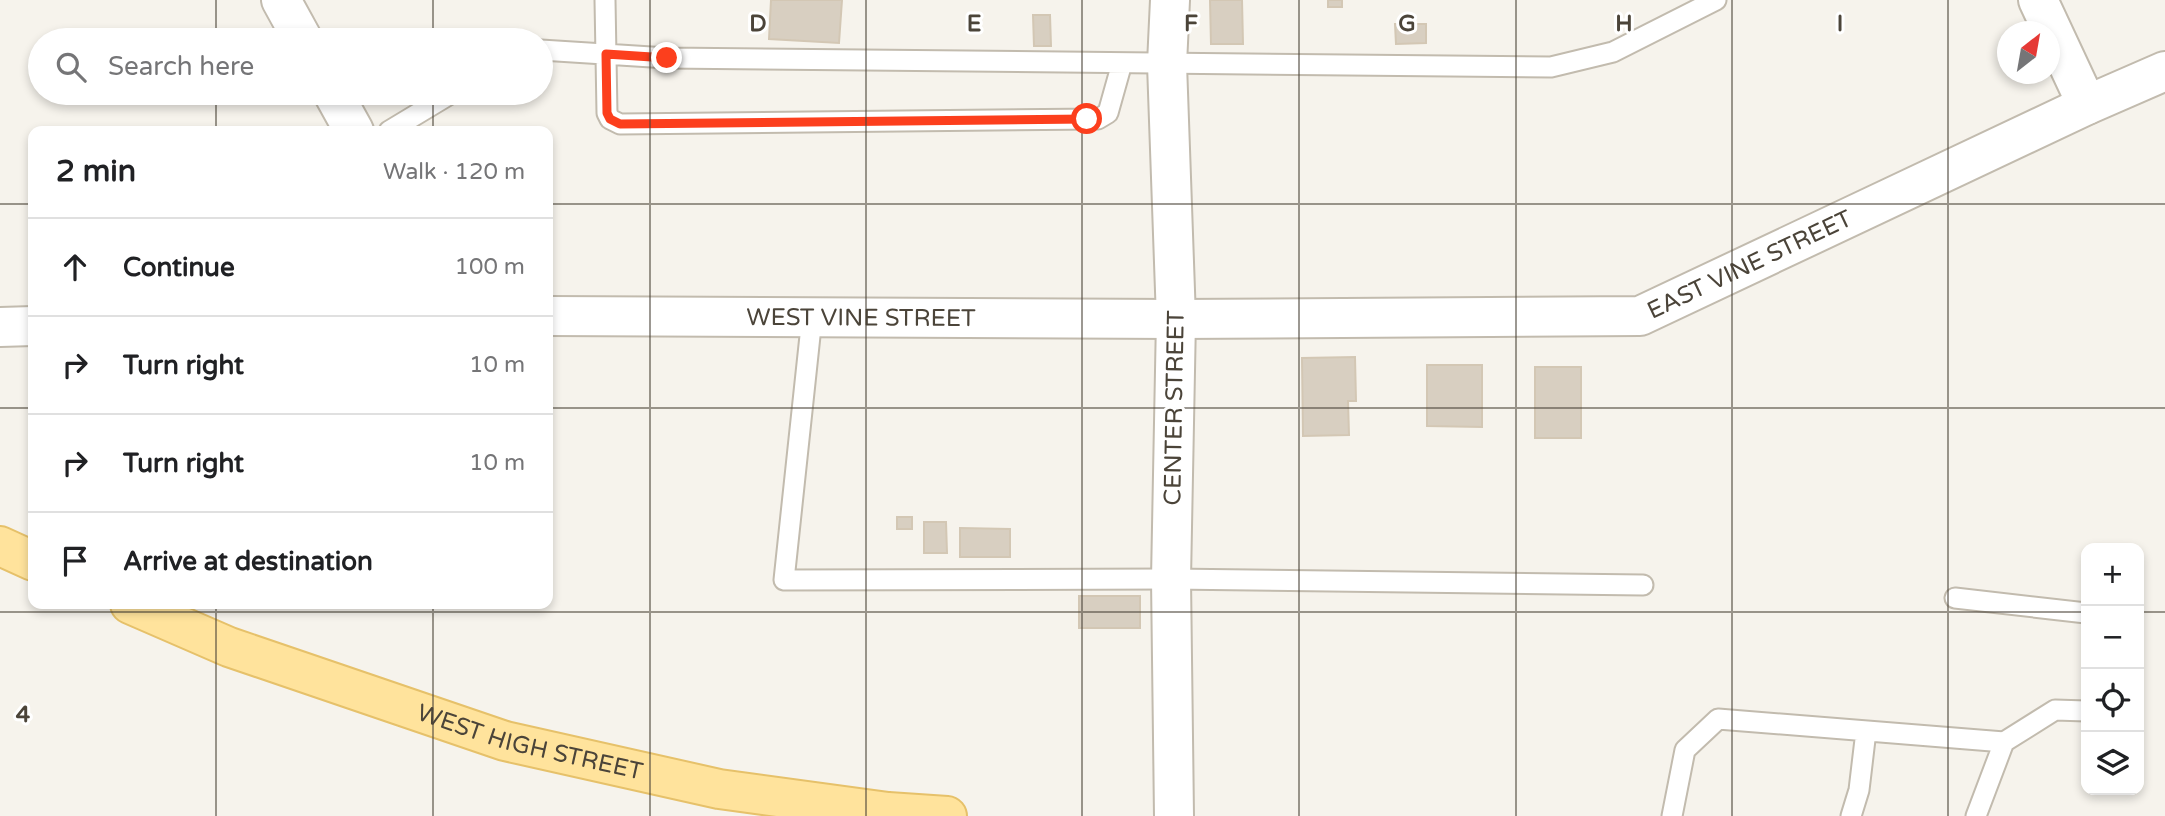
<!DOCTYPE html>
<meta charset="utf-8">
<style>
body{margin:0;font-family:"Varela Round",sans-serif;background:#f6f6f6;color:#202124}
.controls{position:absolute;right:21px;bottom:21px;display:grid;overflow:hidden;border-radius:14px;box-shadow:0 4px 10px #0003}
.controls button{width:63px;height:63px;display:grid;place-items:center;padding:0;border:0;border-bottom:2px solid #e0e0e0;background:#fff;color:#202124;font:35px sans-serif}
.compass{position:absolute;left:1997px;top:21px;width:63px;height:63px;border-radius:50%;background:#fff;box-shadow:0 4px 10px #0003;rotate:31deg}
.stop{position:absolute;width:21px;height:21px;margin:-16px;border:5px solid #fc3f1d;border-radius:50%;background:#fff}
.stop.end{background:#fc3f1d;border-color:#fff;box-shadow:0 2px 7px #0008}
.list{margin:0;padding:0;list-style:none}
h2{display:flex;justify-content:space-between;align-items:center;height:91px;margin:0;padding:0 28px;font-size:30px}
h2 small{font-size:23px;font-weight:400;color:#757577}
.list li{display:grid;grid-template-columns:46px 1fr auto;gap:21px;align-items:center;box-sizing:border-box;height:98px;padding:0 28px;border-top:2px solid #e0e0e0}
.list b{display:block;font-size:26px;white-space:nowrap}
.list em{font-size:23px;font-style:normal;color:#757577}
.icon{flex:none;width:38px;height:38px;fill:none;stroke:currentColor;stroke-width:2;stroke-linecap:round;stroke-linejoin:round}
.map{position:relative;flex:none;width:2165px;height:816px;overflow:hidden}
.search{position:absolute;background:#fff;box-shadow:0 4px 10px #0003;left:28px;top:28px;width:525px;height:77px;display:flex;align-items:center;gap:18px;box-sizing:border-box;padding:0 24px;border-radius:38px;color:#757577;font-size:26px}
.panel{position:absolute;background:#fff;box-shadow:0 4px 10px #0003;left:28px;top:126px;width:525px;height:483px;border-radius:14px}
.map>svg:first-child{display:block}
.building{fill:#d8cfc1;stroke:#d3c7b4;stroke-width:2}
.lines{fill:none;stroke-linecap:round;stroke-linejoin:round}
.service-casing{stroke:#c2bbae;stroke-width:23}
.minor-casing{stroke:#c2bbae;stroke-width:42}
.primary-casing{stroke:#e6c16a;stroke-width:42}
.service{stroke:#fff;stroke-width:19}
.minor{stroke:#fff;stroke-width:38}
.primary{stroke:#ffe39c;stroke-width:38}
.route{stroke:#fc3f1d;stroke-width:9}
.grid{fill:none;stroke:#4b4439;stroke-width:2;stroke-opacity:0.55}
.labels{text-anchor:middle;stroke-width:6;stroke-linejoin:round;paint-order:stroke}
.street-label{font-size:24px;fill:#4b4439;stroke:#fff}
.grid-label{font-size:23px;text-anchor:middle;font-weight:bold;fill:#4b4439;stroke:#fff;stroke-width:6;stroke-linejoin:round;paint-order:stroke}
</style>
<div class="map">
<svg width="2165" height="816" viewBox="0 0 2165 816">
<rect width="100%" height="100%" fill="#f6f3ec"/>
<path class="building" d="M771,0h71l-3,43 -70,-4z
M1210,0h32l1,44h-32z
M1328,0h14v7h-14z
M1033,15h17l1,31h-17z
M1395,24h31v19l-30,1z
M1355,357l1,44h-8l1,34 -46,1 -1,-78z
M1427,365h55v62l-55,-1z
M1535,367h46v71h-46z
M897,517h15v12h-15z
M924,522h22l1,31h-23z
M960,528l50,1v28h-50z
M1079,596h61v32h-61z"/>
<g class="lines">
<g class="service-casing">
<path id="service" d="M605,0l2,113 3,6 10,5 478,-5 10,-6 14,-50
M541,50l126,8 884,9 62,-15 103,-52
M389,131l63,-38
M812,317l-28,263 387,-1 472,6
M1955,598l131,15
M1672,816l13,-66 33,-31 286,23 51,-32 31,1
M1851,816l8,-26 7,-59
M1976,816l28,-74"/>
</g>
<g class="minor-casing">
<g id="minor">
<path d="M281,0l22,40"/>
<path d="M1170,0l-3,64 9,255 -5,260 3,237"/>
<path d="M2038,0l49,105"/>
<path d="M333,93l21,38"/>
<path id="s1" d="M548,316l628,3 464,-3 447,-211 78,-34"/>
<path d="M0,327l33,-1"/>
</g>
</g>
<g class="primary-casing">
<g id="primary">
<path d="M0,546l33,15"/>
<path id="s2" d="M130,604l99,43 276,94 214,48 169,23 59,4"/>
</g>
</g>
<use href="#service" class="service"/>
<use href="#minor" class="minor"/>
<use href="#primary" class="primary"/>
</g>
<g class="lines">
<path class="route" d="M667,58l-61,-4 1,59 3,6 10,5 467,-5"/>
</g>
<path class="grid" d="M216,0v40M433,0v40M650,0v816M866,0v816M1082,0v816M1299,0v816M1516,0v816M1732,0v816M1948,0v816M216,93v38M433,93v38M0,204h33M548,204h1617M0,408h33M548,408h1617M216,604v212M433,604v212M0,612h2086M2139,612h26"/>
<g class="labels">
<g class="street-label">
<text dy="8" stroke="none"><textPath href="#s1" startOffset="1213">EAST VINE STREET</textPath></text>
<text dy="8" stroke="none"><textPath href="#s1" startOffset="313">WEST VINE STREET</textPath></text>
<text transform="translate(1174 408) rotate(-89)" y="8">CENTER STREET</text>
<text dy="8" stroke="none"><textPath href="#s2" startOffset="424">WEST HIGH STREET</textPath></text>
</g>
</g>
<g class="grid-label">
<text x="758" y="31">D</text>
<text x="974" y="31">E</text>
<text x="1191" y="31">F</text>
<text x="1407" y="31">G</text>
<text x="1624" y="31">H</text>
<text x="1840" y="31">I</text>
<text x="23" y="722">4</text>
</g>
</svg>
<div class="controls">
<button>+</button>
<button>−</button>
<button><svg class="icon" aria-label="locate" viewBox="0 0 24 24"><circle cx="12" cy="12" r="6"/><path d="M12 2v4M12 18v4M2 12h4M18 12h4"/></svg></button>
<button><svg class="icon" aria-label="layers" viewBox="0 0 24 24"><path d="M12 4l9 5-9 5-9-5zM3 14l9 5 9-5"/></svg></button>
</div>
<svg class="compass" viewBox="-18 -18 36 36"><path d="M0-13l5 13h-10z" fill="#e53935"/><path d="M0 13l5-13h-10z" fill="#757577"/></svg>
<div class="stop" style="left:1087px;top:119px"></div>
<div class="stop end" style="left:667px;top:58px"></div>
<div class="search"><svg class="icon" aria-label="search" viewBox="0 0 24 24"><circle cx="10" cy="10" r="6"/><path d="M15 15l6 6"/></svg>Search here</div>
<section class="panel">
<h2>2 min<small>Walk · 120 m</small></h2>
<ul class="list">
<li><svg class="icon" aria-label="ahead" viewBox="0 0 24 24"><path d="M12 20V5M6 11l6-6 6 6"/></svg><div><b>Continue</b></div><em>100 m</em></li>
<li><svg class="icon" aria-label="right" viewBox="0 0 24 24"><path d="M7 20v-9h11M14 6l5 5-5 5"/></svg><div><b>Turn right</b></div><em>10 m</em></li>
<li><svg class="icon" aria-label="right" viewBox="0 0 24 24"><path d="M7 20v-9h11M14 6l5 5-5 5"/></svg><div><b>Turn right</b></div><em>10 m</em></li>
<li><svg class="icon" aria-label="arrive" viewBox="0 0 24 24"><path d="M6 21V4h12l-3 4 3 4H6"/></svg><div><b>Arrive at destination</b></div></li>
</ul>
</section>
</div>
